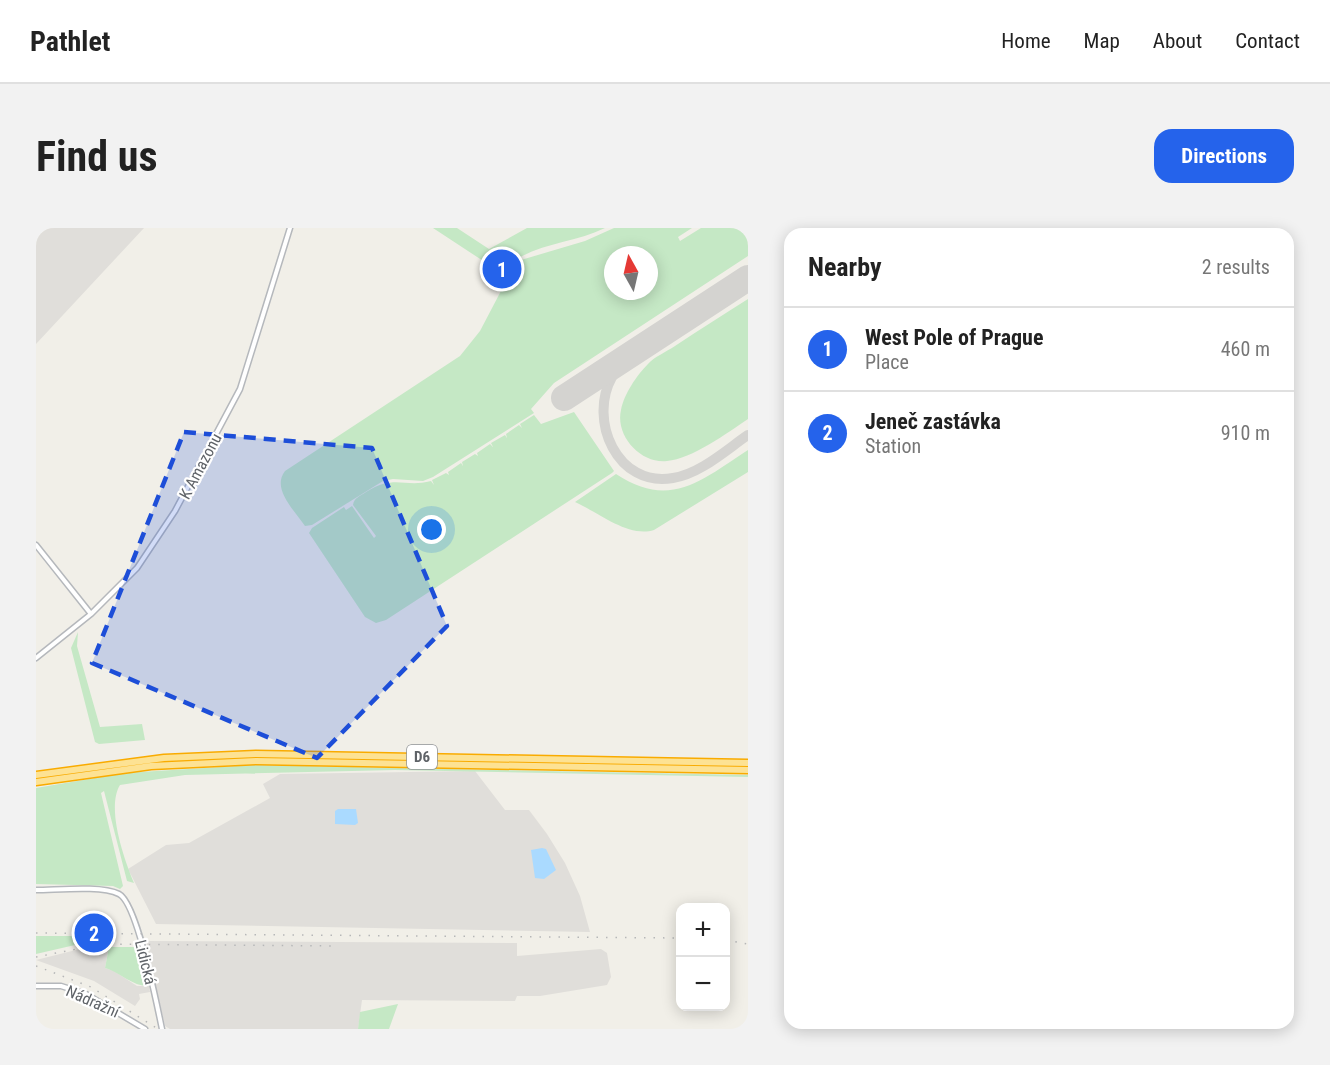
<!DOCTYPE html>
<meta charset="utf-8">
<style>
body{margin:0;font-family:"Roboto Condensed",sans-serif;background:#f2f2f2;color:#222}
.controls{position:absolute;right:18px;bottom:18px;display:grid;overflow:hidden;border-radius:12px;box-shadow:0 3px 15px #0003}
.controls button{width:54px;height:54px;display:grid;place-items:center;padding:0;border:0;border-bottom:2px solid #e0e0e0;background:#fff;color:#222;font:30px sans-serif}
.compass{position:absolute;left:568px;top:18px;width:54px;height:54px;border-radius:50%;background:#fff;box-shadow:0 3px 15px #0003;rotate:352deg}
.you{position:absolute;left:396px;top:302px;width:21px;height:21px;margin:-15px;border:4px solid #fff;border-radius:50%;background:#1a73e8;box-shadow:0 0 0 9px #1a73e833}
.badge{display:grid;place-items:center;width:39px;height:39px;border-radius:50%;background:#2563eb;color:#fff;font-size:20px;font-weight:700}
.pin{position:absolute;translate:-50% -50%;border:3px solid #fff;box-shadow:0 2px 6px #0006}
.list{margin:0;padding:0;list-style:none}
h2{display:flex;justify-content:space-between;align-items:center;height:78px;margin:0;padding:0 24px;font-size:26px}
h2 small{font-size:20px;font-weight:400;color:#767676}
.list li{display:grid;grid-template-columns:39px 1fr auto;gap:18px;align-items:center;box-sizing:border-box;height:84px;padding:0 24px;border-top:2px solid #e0e0e0}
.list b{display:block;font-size:22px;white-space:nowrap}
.list p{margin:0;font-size:20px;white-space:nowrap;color:#767676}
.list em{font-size:20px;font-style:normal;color:#767676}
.map{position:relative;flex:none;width:712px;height:801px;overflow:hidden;border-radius:18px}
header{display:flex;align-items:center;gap:36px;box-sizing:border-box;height:84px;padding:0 30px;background:#fff;border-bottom:2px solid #e0e0e0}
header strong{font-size:28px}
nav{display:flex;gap:33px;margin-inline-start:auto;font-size:21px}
.intro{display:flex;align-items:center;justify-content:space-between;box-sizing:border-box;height:144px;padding:0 36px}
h1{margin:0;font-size:42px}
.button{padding:15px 27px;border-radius:18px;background:#2563eb;color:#fff;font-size:21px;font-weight:700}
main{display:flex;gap:36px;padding:0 36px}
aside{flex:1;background:#fff;border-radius:18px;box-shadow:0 3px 15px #0003}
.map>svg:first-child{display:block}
.industrial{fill:#e0deda}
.green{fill:#c5e8c5;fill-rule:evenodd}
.water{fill:#aadaff}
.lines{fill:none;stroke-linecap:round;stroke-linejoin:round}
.taxiway{stroke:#d4d3d0;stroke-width:10}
.runway{stroke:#d4d3d0;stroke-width:26}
.minor-casing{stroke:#b5b8bc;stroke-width:7}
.highway-casing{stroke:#f9ab00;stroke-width:9}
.minor{stroke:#fff;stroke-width:4}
.highway{stroke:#fde293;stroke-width:6}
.rail{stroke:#b6b7b8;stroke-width:1.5;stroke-dasharray:1.5 8;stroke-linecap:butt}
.marked{fill:#1d4ed8;fill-opacity:0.2;stroke:#1d4ed8;stroke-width:4.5;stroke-dasharray:12 8;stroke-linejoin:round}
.labels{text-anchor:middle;stroke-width:4.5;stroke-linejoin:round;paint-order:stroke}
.shield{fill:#fff;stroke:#8f9295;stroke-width:1.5}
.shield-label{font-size:15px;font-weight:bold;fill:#5f6368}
.street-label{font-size:16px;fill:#5f6368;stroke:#fff}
</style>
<header>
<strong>Pathlet</strong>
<nav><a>Home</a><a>Map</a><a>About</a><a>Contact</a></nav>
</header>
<div class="intro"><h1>Find us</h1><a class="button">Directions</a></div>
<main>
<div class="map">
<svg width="712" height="801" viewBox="0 0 712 801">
<rect width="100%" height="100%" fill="#f1efe8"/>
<path class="industrial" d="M0,0h108l-108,116z
M439,543l30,39h24l18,24 18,29 15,33 10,36 -434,-8 -28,-55 38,-24 23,-2 81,-45 -7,-14 17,-10z
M110,713l371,2v13l84,-7 6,4 4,24 -4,8 -67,11h-23l-2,5 -153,-1 -4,29h-188l-5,-3z
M52,719h21l-4,21 9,3 23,15h12l1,6 -11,2 1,5 -5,7 -41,-25 -58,-21z"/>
<path class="green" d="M397,0h24l32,21 38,-21h78c-30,15 -69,15 -95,36l-7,-2 -3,7 3,5z
M578,0h78l-14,9 2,4 21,-13h47v28l-194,127 -23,26 3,4 -101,64 -10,4 -30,-2 -10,2 -71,44 -7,1c-10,-15 -34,-37 -20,-55l175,-115 20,-25 33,-63 6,3 3,-4 -7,-2 6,-5 64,-19zM577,27h36v36h-36z
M712,71v120c-21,14 -56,40 -81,42 -26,3 -52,-25 -46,-51 3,-16 16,-35 27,-46 6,-7 18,-12 27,-18 24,-16 49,-32 73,-47z
M538,184l40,59 -2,2 -226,147 -10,3 -11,-6 -56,-84 3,-5 32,-21 2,3 6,-4 22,32 2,-2 -23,-31c1,-7 7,-9 13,-13 29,-18 38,-4 65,-11l3,4 -2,-5 14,-7 3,2 -1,-3 13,-9 2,3 -1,-4 13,-8 3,2 -1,-3 13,-9 3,3 -2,-4 14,-8 2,3 -1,-4 13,-9 3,3 -2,-4 14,-9 7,9z
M712,222v22l-94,58c-26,8 -56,-18 -79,-28l41,-28c54,36 86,6 132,-24z
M42,404l-1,14 23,81 42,-3 3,16 -46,4 -4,-2 -24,-94z
M217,537l495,10v2l-353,-7 -210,5 -65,10c-14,23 4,74 14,98l-7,-2 -23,-90 -3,2 22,93 -3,3 -7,-3 -77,-2v-96l88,-15z
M0,708h52v6l-52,12z
M73,719h31l9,39c-18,0 -27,-13 -44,-18z
M362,776l-9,25h-31l2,-17z"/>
<path class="water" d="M302,581h18l2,14 -3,2 -20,-1v-13z
M506,620l4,1 10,21 -12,9 -9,-1 -4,-28z"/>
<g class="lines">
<path class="taxiway" d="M628,105c-19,12 -41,23 -52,44 -24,43 5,111 61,101 27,-4 53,-28 75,-43"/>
<path class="runway" d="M528,170l184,-120"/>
<g class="minor-casing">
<path id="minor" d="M0,317l55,69
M0,430l55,-44 46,-46 38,-57 65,-122 50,-161
M0,662c21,0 65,-5 83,4 18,9 38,111 43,135
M0,758h25l25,8 59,35"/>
</g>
<g class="highway-casing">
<path id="highway" d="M0,547l128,-17 92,-4 492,9
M0,554l115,-16 105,-5 492,9"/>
</g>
<use href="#minor" class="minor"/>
<use href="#highway" class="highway"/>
<path class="rail" d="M0,705l644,5
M690,712l22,4
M0,729l66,-13 234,2
M0,738l55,21 67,42"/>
</g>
<path class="marked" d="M148,204l188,16 75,178 -130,132 -225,-95z"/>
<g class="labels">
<rect class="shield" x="371" y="517" width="30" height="24" rx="4.5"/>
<g class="shield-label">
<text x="386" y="534">D6</text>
</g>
<g class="street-label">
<text transform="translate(164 238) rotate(-62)" y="6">K Amazonu</text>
<text transform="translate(110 734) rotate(76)" y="6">Lidická</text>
<text transform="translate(57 773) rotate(24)" y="6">Nádražní</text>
</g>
</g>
</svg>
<div class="controls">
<button>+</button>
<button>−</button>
</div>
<svg class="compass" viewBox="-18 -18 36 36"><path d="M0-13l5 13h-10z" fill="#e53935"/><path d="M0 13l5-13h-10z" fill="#767676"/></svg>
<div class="you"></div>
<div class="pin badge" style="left:466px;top:41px">1</div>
<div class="pin badge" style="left:58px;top:705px">2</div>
</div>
<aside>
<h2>Nearby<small>2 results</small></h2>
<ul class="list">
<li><span class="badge">1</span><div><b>West Pole of Prague</b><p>Place</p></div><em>460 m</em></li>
<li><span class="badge">2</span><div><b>Jeneč zastávka</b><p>Station</p></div><em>910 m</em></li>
</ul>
</aside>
</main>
